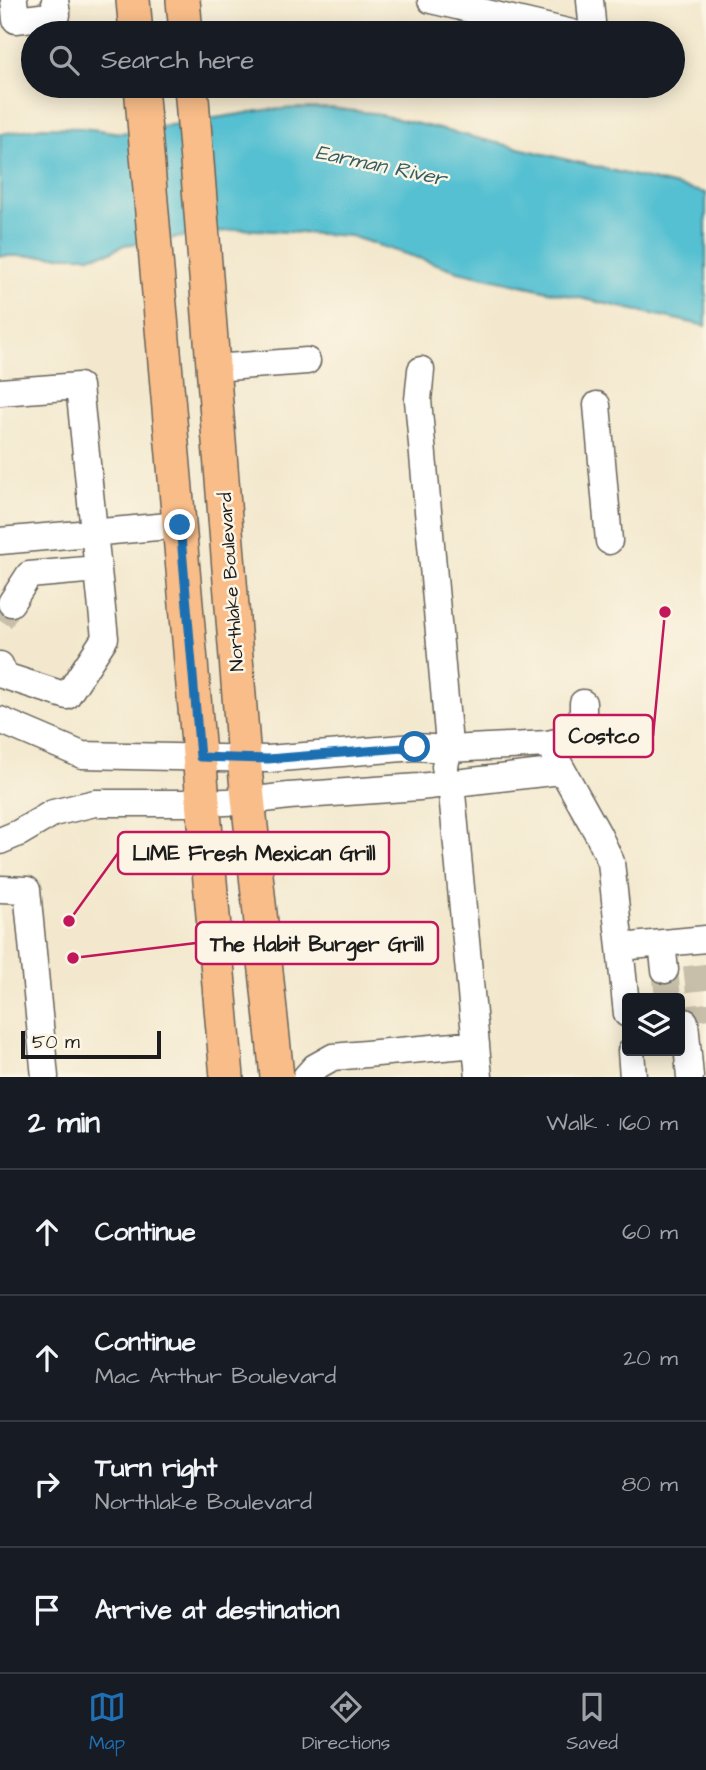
<!DOCTYPE html>
<meta charset="utf-8">
<style>
body{margin:0;font-family:"Architects Daughter",sans-serif;background:#242831;color:#f1f3f6}
.controls{position:absolute;right:21px;bottom:21px;display:grid;overflow:hidden;border-radius:7px;box-shadow:0 4px 18px #0003}
.controls button{width:63px;height:63px;display:grid;place-items:center;padding:0;border:0;border-bottom:2px solid #363941;background:#171b24;color:#f1f3f6;font:35px sans-serif}
.scale{position:absolute;left:21px;bottom:18px;width:140px;box-sizing:border-box;padding-left:7px;border:4px solid #1c1c1c;border-top:0;font-size:19px;line-height:24px;white-space:nowrap;color:#1c1c1c;-webkit-text-stroke:5px #fcf5e5;paint-order:stroke}
.stop{position:absolute;width:21px;height:21px;margin:-16px;border:5px solid #1f6fb2;border-radius:50%;background:#fff}
.stop.end{background:#1f6fb2;border-color:#fff;box-shadow:0 2px 7px #0008}
.list{margin:0;padding:0;list-style:none}
h2{display:flex;justify-content:space-between;align-items:center;height:91px;margin:0;padding:0 28px;font-size:30px}
h2 small{font-size:23px;font-weight:400;color:#9ea1a6}
.list li{display:grid;grid-template-columns:46px 1fr auto;gap:21px;align-items:center;box-sizing:border-box;height:126px;padding:0 28px;border-top:2px solid #363941}
.list b{display:block;font-size:26px;white-space:nowrap}
.list p{margin:0;font-size:23px;white-space:nowrap;color:#9ea1a6}
.list em{font-size:23px;font-style:normal;color:#9ea1a6}
.icon{flex:none;width:38px;height:38px;fill:none;stroke:currentColor;stroke-width:2;stroke-linecap:round;stroke-linejoin:round}
.map{position:relative;flex:none;width:706px;height:1077px;overflow:hidden}
.search{position:absolute;background:#171b24;box-shadow:0 4px 18px #0003;left:21px;right:21px;top:21px;height:77px;display:flex;align-items:center;gap:18px;box-sizing:border-box;padding:0 24px;border-radius:38px;color:#9ea1a6;font-size:26px}
.sheet{height:595px;background:#171b24}
nav{display:flex;justify-content:space-around;align-items:center;box-sizing:border-box;height:98px;border-top:2px solid #363941;background:#171b24;font-size:19px;color:#9ea1a6}
nav a{display:grid;justify-items:center;gap:4px}
nav .on{color:#1f6fb2}
.map>svg:first-child{display:block}
.water{fill:#55c0d1;stroke:#386e76;stroke-width:2}
.lines{fill:none;stroke-linecap:round;stroke-linejoin:round}
.minor-tunnel{stroke:#c8bfaa;stroke-width:26;stroke-dasharray:26 13;stroke-linecap:butt}
.minor-casing{stroke:#67635a;stroke-width:29}
.major-casing{stroke:#67635a;stroke-width:36}
.minor{stroke:#fff;stroke-width:26}
.major{stroke:#f8bd89;stroke-width:33}
.route{stroke:#1f6fb2;stroke-width:9}
.labels{text-anchor:middle;stroke-width:5;stroke-linejoin:round;paint-order:stroke}
.street-label{font-size:19px;fill:#1c1c1c;stroke:#fcf5e5}
.water-label{font-size:21px;font-style:italic;fill:#335e64;stroke:#fcf5e5}
.leader{fill:none;stroke:#c2185b;stroke-width:2.5}
.callout-dot{fill:#c2185b;stroke:#fcf5e5;stroke-width:2.5}
.callout{fill:#fcf5e5;stroke:#c2185b;stroke-width:2.5}
.callout-label{font-size:21px;text-anchor:middle;font-weight:bold;fill:#1c1c1c}
</style>
<div class="map">
<svg width="706" height="1077" viewBox="0 0 706 1077">
<rect width="100%" height="100%" fill="#fcf5e5"/>
<filter id="ink" filterUnits="userSpaceOnUse"><feTurbulence type="fractalNoise" baseFrequency=".0143" numOctaves="2"/><feDisplacementMap in="SourceGraphic" scale="14" xChannelSelector="R" yChannelSelector="G"/><feConvolveMatrix kernelMatrix="1 2 1 2 8 2 1 2 1" color-interpolation-filters="sRGB"/></filter>
<filter id="wash" filterUnits="userSpaceOnUse"><feTurbulence type="fractalNoise" baseFrequency=".00686" numOctaves="4" result="noise"/><feDisplacementMap in="SourceGraphic" scale="28" xChannelSelector="R" yChannelSelector="G"/><feGaussianBlur stdDeviation="1.57" result="paint"/><feColorMatrix in="noise" values="0 0 0 0 0 0 0 0 0 0 0 0 0 0 0 0 0 1.4 0 .05"/><feComposite in="paint" operator="in"/></filter>
<g filter="url(#wash)">
<rect width="100%" height="100%" fill="#f3e8cd"/>
<path class="water" d="M296,108h35l42,5 333,80v133l-248,-55 -108,-35 -109,-7 -117,16 -13,7 -20,4h-91v-122l43,-7 40,1 38,5 144,-23z"/>
</g>
<g filter="url(#ink)">
<g class="lines">
<path class="minor-tunnel" d="M0,620l11,-17
M696,965l6,55
M665,970l3,28"/>
<g class="minor-casing">
<path id="minor" d="M14,0l2,20 41,-5 -2,-15
M431,0l141,33
M590,0l3,33
M213,368l94,-7
M421,370l-3,30 30,333v16l-3,18
M0,392l79,-6 26,252 -38,58 -62,-20 -5,-11
M597,405l12,136
M0,541l180,-16
M11,603l18,-28 68,-6
M0,720l82,35 186,4 147,-12 33,2 100,-5 35,-8v-33
M554,755l44,79 13,28 16,152
M451,783l28,294
M0,841l19,-8 34,-20 42,-10h109l44,-2 41,-5 130,-9 142,-16
M0,889l27,1 18,187
M662,944l3,26
M621,947l85,-8
M685,1022l5,55
M631,1051l2,26
M306,1077l9,-10 18,-10 143,-13"/>
</g>
<g class="major-casing">
<path id="major" d="M133,0l3,33
M183,0l3,33
M141,86l86,991
M191,86l53,673 33,318"/>
</g>
<use href="#minor" class="minor"/>
<use href="#major" class="major"/>
</g>
</g>
<g class="lines" filter="url(#ink)">
<path class="route" d="M180,525l20,232 68,2 147,-12"/>
</g>
<g class="labels">
<g class="street-label">
<text transform="translate(230 582) rotate(-94)" y="7">Northlake Boulevard</text>
</g>
<g class="water-label">
<text transform="translate(381 165) rotate(12)" y="7">Earman River</text>
</g>
</g>
<path class="leader" d="M665 612L653 736M69 921L118 853M73 958L196 943"/>
<g class="callout-dot">
<circle cx="665" cy="612" r="7"/>
<circle cx="69" cy="921" r="7"/>
<circle cx="73" cy="958" r="7"/>
</g>
<g class="callout">
<rect x="554" y="715" width="99" height="42" rx="7"/>
<rect x="118" y="832" width="271" height="42" rx="7"/>
<rect x="196" y="922" width="242" height="42" rx="7"/>
</g>
<g class="callout-label">
<text x="604" y="743">Costco</text>
<text x="254" y="860">LIME Fresh Mexican Grill</text>
<text x="317" y="951">The Habit Burger Grill</text>
</g>
</svg>
<div class="controls">
<button><svg class="icon" aria-label="layers" viewBox="0 0 24 24"><path d="M12 4l9 5-9 5-9-5zM3 14l9 5 9-5"/></svg></button>
</div>
<div class="scale">50 m</div>
<div class="stop" style="left:415px;top:747px"></div>
<div class="stop end" style="left:180px;top:525px"></div>
<div class="search"><svg class="icon" aria-label="search" viewBox="0 0 24 24"><circle cx="10" cy="10" r="6"/><path d="M15 15l6 6"/></svg>Search here</div>
</div>
<section class="sheet">
<h2>2 min<small>Walk · 160 m</small></h2>
<ul class="list">
<li><svg class="icon" aria-label="ahead" viewBox="0 0 24 24"><path d="M12 20V5M6 11l6-6 6 6"/></svg><div><b>Continue</b></div><em>60 m</em></li>
<li><svg class="icon" aria-label="ahead" viewBox="0 0 24 24"><path d="M12 20V5M6 11l6-6 6 6"/></svg><div><b>Continue</b><p>Mac Arthur Boulevard</p></div><em>20 m</em></li>
<li><svg class="icon" aria-label="right" viewBox="0 0 24 24"><path d="M7 20v-9h11M14 6l5 5-5 5"/></svg><div><b>Turn right</b><p>Northlake Boulevard</p></div><em>80 m</em></li>
<li><svg class="icon" aria-label="arrive" viewBox="0 0 24 24"><path d="M6 21V4h12l-3 4 3 4H6"/></svg><div><b>Arrive at destination</b></div></li>
</ul>
</section>
<nav>
<a class="on"><svg class="icon" aria-label="map" viewBox="0 0 24 24"><path d="M3 6l6-2 6 2 6-2v14l-6 2-6-2-6 2zM9 4v14M15 6v14"/></svg>Map</a>
<a><svg class="icon" aria-label="directions" viewBox="0 0 24 24"><path d="M12 3l9 9-9 9-9-9zM9 14v-3h6M13 9l2 2-2 2"/></svg>Directions</a>
<a><svg class="icon" aria-label="saved" viewBox="0 0 24 24"><path d="M7 4h10v16l-5-4-5 4z"/></svg>Saved</a>
</nav>
